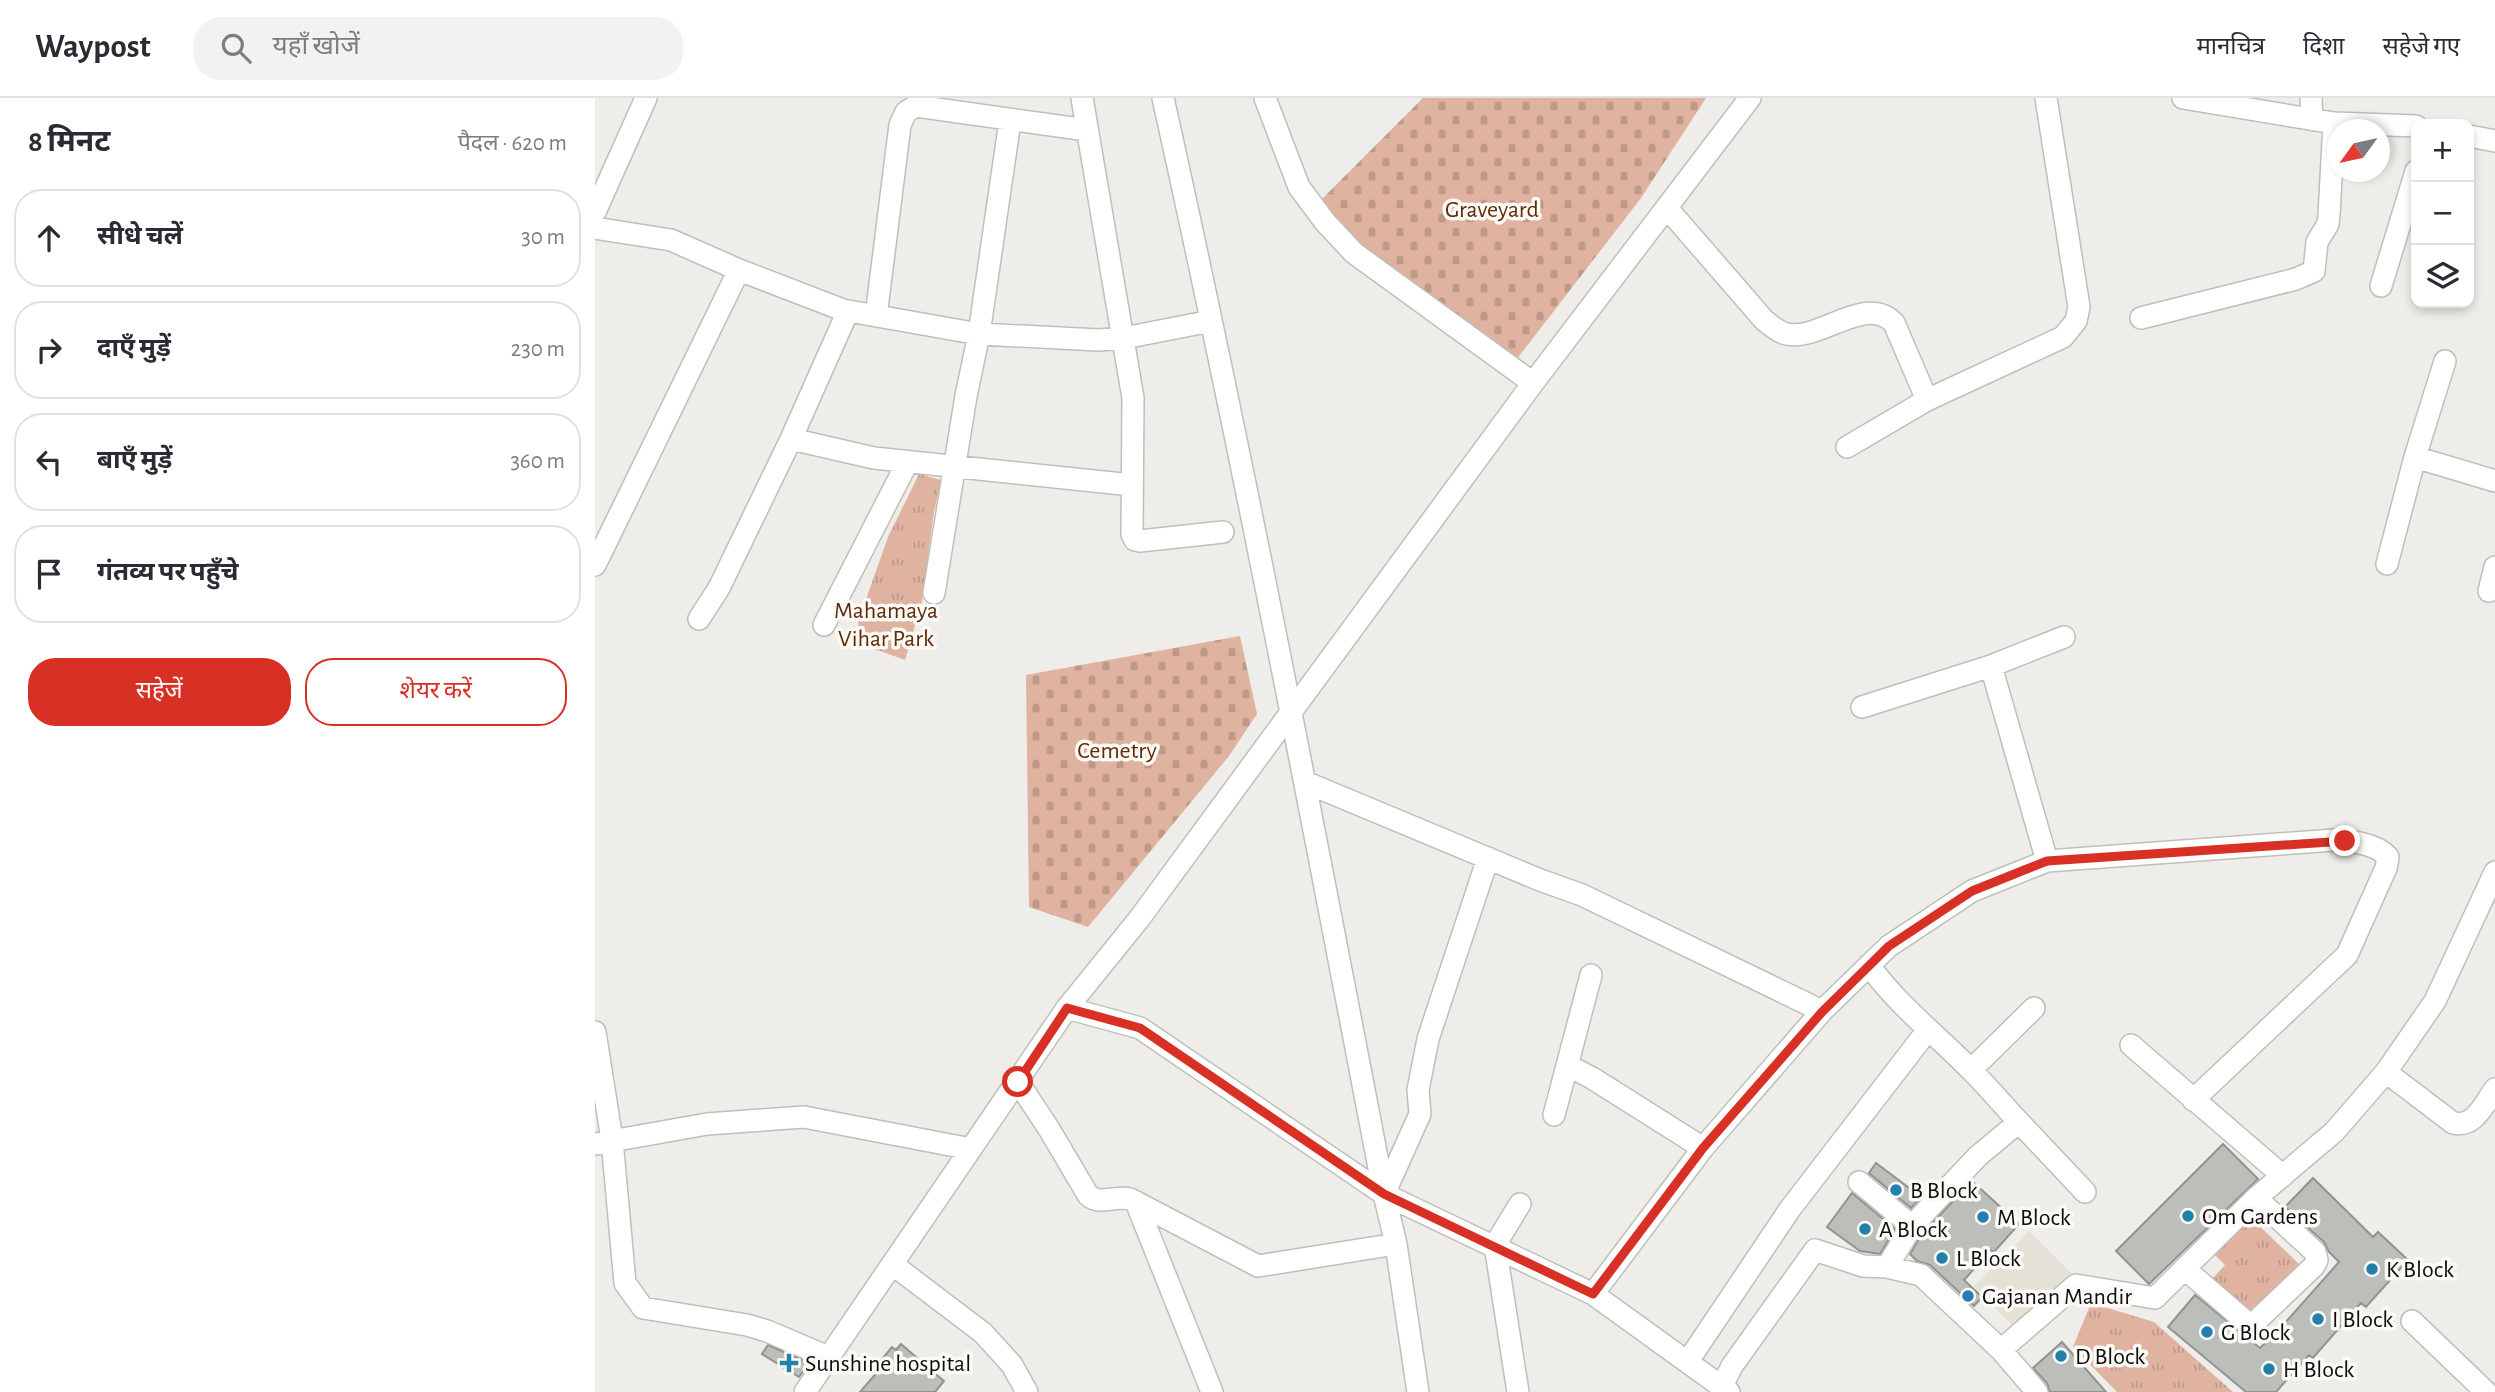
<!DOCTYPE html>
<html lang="hi">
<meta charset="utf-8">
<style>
body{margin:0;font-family:"Alegreya Sans","Noto Sans Devanagari",sans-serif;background:#f2f2f3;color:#2b2b33}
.controls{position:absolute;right:21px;top:21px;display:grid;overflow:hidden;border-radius:14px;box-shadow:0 4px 10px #0003}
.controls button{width:63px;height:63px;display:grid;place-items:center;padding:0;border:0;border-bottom:2px solid #e1e1e2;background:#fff;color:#2b2b33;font:35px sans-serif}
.compass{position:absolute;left:1732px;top:21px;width:63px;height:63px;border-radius:50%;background:#fff;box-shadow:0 4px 10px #0003;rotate:237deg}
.stop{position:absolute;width:21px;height:21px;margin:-16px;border:5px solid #d93025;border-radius:50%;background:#fff}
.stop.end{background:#d93025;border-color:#fff;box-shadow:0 2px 7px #0008}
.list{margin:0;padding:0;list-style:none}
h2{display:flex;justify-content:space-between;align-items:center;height:91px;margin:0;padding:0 28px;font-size:30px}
h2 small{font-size:23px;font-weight:400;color:#7c7c81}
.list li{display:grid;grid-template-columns:46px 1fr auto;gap:21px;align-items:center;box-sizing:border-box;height:98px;margin:0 14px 14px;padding:0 14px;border:2px solid #e1e1e2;border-radius:28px}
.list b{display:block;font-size:26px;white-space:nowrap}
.list em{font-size:23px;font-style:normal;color:#7c7c81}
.actions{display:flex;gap:14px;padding:21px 28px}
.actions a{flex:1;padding:16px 0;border:2px solid #d93025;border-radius:28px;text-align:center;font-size:24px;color:#d93025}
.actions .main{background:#d93025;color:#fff}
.icon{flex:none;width:38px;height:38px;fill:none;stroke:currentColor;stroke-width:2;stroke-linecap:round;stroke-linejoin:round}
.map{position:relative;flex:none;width:1900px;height:1294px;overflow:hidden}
header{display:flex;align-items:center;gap:42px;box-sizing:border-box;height:98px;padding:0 35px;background:#fff;border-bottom:2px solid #e1e1e2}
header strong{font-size:33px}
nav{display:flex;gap:38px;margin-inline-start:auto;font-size:24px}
.search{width:490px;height:63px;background:#f2f2f3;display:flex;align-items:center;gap:18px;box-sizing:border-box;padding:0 24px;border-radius:28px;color:#7c7c81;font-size:26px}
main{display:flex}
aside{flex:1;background:#fff}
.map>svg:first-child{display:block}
.built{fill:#e4e2d7}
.grass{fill:url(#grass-tufts)}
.cemetery{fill:url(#cemetery-stones)}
.building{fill:#bcbeba;stroke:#929390;stroke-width:2}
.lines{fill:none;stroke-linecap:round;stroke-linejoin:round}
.minor-casing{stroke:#bfbfba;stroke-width:24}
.minor{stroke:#fff;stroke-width:21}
.route{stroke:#d93025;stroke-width:9}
.poi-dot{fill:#237fac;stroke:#fbfaf6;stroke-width:2.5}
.labels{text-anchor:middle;stroke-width:7;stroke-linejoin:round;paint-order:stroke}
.park-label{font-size:24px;fill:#622906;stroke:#fbfaf6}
.poi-label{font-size:24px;fill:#0e0e0c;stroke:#fbfaf6;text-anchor:start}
</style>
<header>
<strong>Waypost</strong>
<div class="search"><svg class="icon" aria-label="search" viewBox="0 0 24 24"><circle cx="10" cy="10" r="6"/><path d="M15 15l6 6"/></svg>यहाँ खोजें</div>
<nav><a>मानचित्र</a><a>दिशा</a><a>सहेजे गए</a></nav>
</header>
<main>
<aside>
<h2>8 मिनट<small>पैदल · 620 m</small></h2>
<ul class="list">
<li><svg class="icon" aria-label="ahead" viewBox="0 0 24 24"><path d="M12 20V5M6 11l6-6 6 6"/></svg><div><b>सीधे चलें</b></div><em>30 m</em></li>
<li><svg class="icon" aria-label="right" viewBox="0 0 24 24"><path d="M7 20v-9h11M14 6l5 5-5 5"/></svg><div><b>दाएँ मुड़ें</b></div><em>230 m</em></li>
<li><svg class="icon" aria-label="left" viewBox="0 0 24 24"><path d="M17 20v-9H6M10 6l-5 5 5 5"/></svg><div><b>बाएँ मुड़ें</b></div><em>360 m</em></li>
<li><svg class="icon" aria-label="arrive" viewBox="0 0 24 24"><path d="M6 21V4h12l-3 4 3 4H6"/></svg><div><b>गंतव्य पर पहुँचे</b></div></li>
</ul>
<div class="actions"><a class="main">सहेजें</a><a>शेयर करें</a></div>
</aside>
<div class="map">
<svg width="1900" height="1294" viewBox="0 0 1900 1294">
<defs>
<pattern id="grass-tufts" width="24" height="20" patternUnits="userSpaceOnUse" patternTransform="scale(1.75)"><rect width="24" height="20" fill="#dfb39f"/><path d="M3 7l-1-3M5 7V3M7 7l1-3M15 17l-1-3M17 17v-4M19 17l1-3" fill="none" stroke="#be9988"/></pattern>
<pattern id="cemetery-stones" width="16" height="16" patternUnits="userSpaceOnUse" patternTransform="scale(1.75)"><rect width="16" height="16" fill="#dfb39f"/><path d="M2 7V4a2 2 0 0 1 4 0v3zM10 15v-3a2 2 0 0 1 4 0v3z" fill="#be9988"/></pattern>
</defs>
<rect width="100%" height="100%" fill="#eeede9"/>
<path class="built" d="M1434,1133l42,42 -55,56 -42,-42z"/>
<path class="grass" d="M324,376l22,6 -7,32 -12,89 -17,59 -44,-16 -3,-22 30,-85z
M1651,1115l53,51 -48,52 -39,-37 13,-14 -14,-14z
M1496,1205l63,19 79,70h-116l-44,-45z"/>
<path class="cemetery" d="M828,0h283l-65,100 -128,166 -202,-154z
M645,538l17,78 -28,42 -141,171 -59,-20 -3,-232z"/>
<path class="building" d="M1628,1046l35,35 -109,105 -33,-33z
M1281,1065l45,34 -10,11 -42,-35z
M1718,1080l60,59 5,-5 30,28 -42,47 -5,-4 -48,55 -4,-3 -33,37h-30l-78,-65 27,-32 65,53 17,-16 62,-70 -10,-10 -5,-10 -39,-35z
M1377,1083l47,43 -25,28 -3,-2 -27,30 18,17 -8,9 -44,-41 -13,-4 -7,-7 12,-20z
M1257,1095l43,36 -15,25 -20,-3 -33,-24z
M1467,1244l44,50h-56l-3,-9 -14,-15z
M306,1246l43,37 -9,11h-75l20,-23 -4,-3 16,-19 4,3z
M173,1247l41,18 -10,14 -37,-23z"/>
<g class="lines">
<g class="minor-casing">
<path id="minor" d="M487,0l51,300 -1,136 3,6 5,1 83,-9
M568,0c81,364 151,730 221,1096l12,50 22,148
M670,0l34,89 26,35 29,31 179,130
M1588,0l151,25 82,3
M1716,0l1,22
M1874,38l26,5
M1072,110l97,112c6,5 12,10 19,13 34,12 82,-41 111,-10l33,77
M0,114l51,-114
M0,130l76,12 68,30 104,40 136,24 120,6 25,-2 87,-17
M1786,188l35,-115
M281,218l24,-191 6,-13 10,-6 171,24
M1546,220l155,-39 18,-8 3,-29 11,-18 1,-9 5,-92
M196,341l83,19 258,27
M1252,349l80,-47 136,-63 13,-16 3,-14 -33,-209
M1820,359l80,24
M1792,466l28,-107 30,-96
M0,467l144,-295
M1894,493l6,-24
M339,495l32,-197 13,-62 31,-213
M104,521l20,-31 72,-149 57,-128
M229,527l83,-162
M1396,568l56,195
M1267,609l129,-41 73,-29
M710,684l235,98 42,15 240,116
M1274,867c29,41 68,70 102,105 17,17 32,35 48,52
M472,910l73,20 244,166 209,100 136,98
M0,934l17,108 13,143 18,25 104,17 20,6 61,26
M1536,947l152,131
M972,967l25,13 111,70
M1376,972l63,-62
M1791,974l67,51c22,5 31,-19 42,-34
M423,984l31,47 39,66c11,11 27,0 42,4l128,67 138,-22
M959,1017l37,-140
M0,1046l112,-20 97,-7 167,32
M789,1096l36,-80 -2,-24 10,-51 60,-181
M541,1104l76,190
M1317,1128l66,-70 41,-34 66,70
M297,1166l91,69 29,32 15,27
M1292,1169l34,8 80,75 36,42
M1590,1171l59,51 9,4 61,-58 3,-6 -2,-8 -59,-54
M998,1196l110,-146 119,-137 67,-65 83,-55 75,-30 287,-21c17,1 42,3 54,17l-2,11 -39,87 -154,145
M1817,1223l74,71
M1406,1252l75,-65 79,13 101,-100 78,-66 52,-60 49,-71 60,-129
M1093,1263l102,-152 137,-178
M1127,1288l10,-20 83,-116 48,16 24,1 25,-41 -53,-44
M210,1294l262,-384 72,-89 394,-536 217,-285
M923,1294l-23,-147 25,-41"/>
</g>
<use href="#minor" class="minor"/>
</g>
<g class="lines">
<path class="route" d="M423,984l49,-74 73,20 244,166 209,100 110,-146 119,-136 67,-66 83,-55 75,-30 298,-20"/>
</g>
<g class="poi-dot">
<circle cx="1301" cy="1092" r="7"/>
<circle cx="1593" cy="1118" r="7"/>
<circle cx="1388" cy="1119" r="7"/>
<circle cx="1270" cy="1131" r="7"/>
<circle cx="1347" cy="1160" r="7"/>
<circle cx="1777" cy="1171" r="7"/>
<circle cx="1373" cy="1198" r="7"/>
<circle cx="1723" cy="1221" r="7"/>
<circle cx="1612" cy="1234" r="7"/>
<circle cx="1466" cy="1258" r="7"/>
<path d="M190.5 1254.5h7v7h7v7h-7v7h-7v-7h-7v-7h7z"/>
<circle cx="1674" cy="1271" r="7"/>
</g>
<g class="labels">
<g class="park-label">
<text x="897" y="119">Graveyard</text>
<text x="291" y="520">Mahamaya<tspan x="291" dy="28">Vihar Park</tspan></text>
<text x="522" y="660">Cemetry</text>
</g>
<g class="poi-label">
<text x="1315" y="1100">B Block</text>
<text x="1607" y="1126">Om Gardens</text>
<text x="1402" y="1127">M Block</text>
<text x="1284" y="1139">A Block</text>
<text x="1361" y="1168">L Block</text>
<text x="1791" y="1179">K Block</text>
<text x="1387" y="1206">Gajanan Mandir</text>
<text x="1737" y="1229">I Block</text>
<text x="1626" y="1242">G Block</text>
<text x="1480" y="1266">D Block</text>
<text x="210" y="1273">Sunshine hospital</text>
<text x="1688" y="1279">H Block</text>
</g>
</g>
</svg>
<div class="controls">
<button>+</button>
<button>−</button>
<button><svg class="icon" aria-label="layers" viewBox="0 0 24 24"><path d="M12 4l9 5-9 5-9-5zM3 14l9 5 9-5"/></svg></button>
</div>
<svg class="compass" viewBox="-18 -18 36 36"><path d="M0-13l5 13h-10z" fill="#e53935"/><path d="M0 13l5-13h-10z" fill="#7c7c81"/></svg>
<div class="stop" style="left:423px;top:984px"></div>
<div class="stop end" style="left:1750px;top:743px"></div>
</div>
</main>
